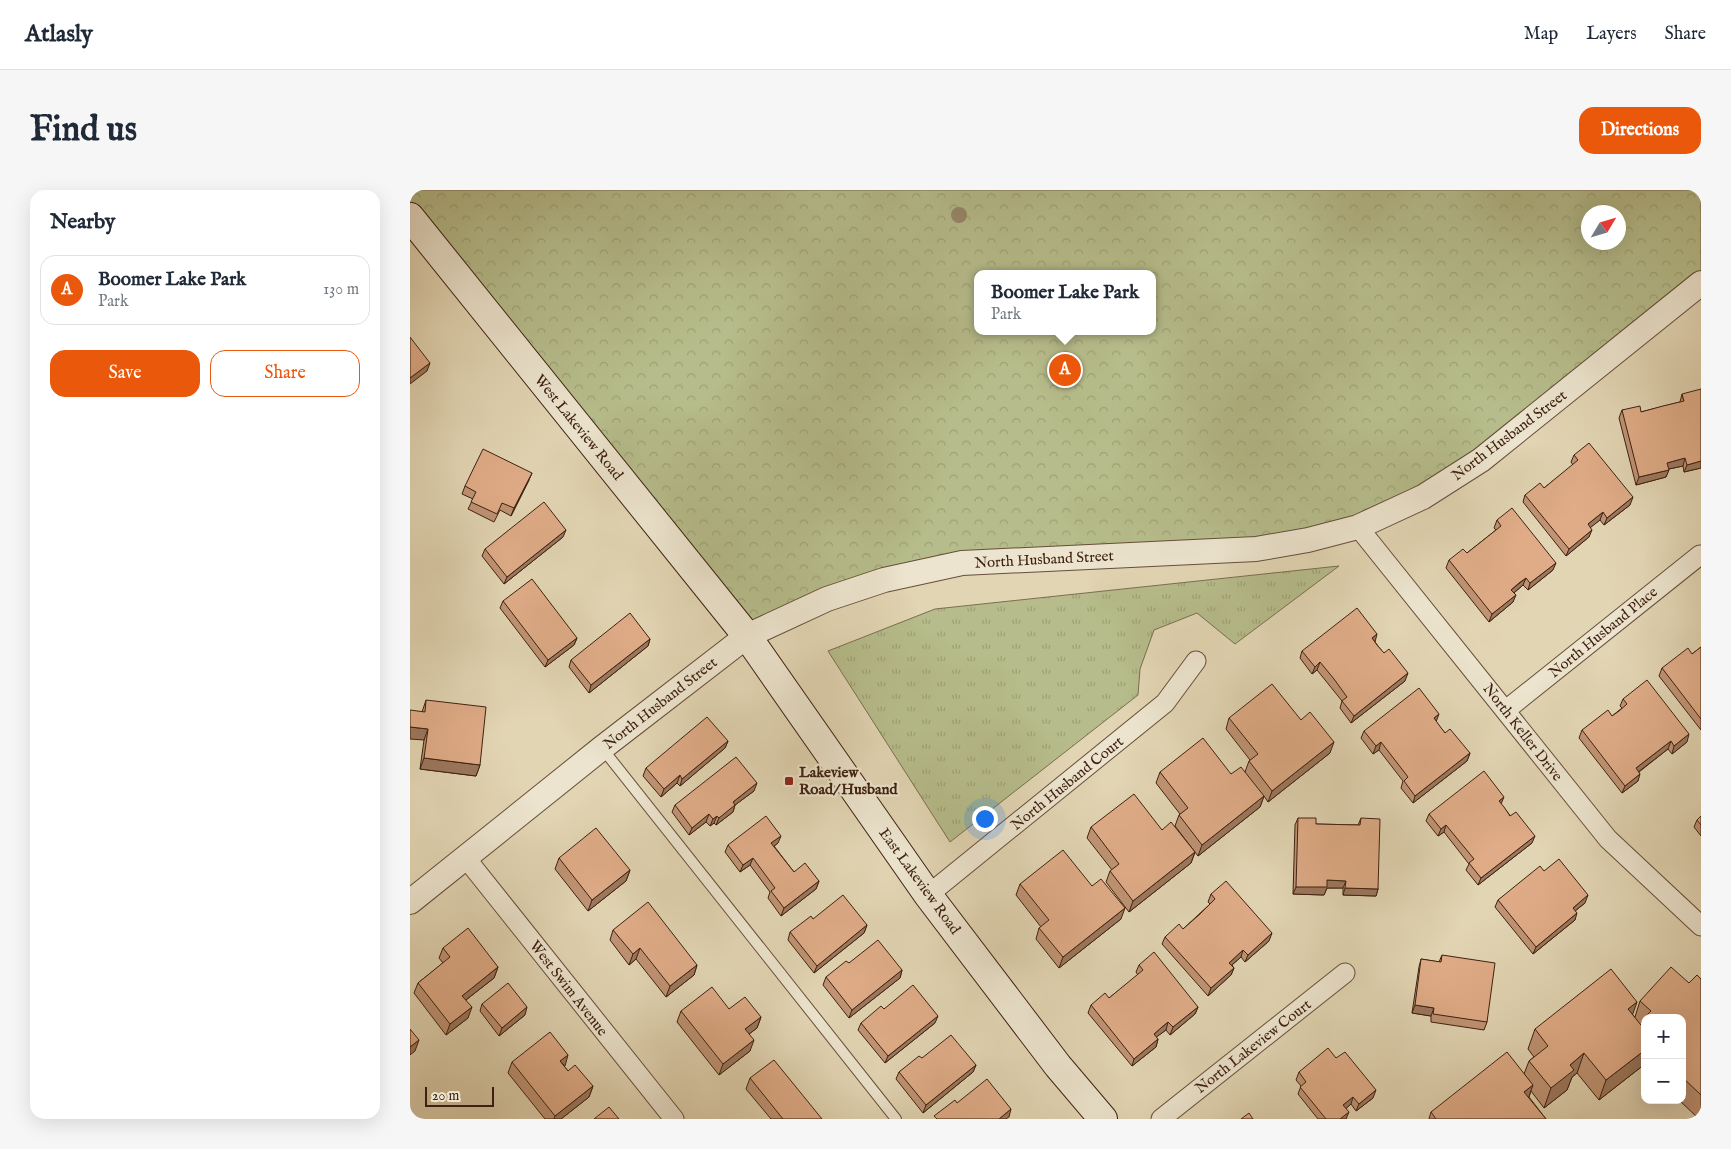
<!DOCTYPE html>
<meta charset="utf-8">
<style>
body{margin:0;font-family:"IM FELL English",serif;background:#f6f6f7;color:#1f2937}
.controls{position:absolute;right:15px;bottom:15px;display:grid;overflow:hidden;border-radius:10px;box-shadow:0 5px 20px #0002}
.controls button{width:45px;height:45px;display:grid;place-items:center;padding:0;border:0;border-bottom:1px solid #e0e1e3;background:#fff;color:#1f2937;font:25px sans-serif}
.compass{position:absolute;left:1171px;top:15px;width:45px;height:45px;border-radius:50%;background:#fff;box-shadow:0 5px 20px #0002;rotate:52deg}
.scale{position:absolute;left:15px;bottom:12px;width:69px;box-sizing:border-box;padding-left:5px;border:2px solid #3e2111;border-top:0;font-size:14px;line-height:18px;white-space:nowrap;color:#3e2111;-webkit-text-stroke:4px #ece4ce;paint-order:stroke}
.you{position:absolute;left:574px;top:628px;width:18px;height:18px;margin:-12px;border:4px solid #fff;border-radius:50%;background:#1a73e8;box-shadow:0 0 0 8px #1a73e833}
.badge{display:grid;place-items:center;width:32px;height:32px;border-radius:50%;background:#ea580c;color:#fff;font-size:16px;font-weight:700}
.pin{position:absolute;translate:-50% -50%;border:2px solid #fff;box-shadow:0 1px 5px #0006}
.popup{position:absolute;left:564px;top:80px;width:182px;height:65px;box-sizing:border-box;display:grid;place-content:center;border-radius:10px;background:#fff;filter:drop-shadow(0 1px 4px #0005);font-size:16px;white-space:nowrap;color:#747a83}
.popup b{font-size:19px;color:#1f2937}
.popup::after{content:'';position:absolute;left:50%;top:100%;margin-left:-10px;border:10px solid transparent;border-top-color:#fff}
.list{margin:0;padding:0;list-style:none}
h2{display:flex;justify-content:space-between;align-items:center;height:65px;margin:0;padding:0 20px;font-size:21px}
h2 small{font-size:16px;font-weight:400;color:#747a83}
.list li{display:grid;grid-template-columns:32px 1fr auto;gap:15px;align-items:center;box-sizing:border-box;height:70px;margin:0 10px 10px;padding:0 10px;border:1px solid #e0e1e3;border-radius:15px}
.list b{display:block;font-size:19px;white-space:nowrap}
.list p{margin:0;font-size:16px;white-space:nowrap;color:#747a83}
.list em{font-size:16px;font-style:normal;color:#747a83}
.actions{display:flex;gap:10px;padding:15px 20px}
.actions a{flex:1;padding:11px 0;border:1px solid #ea580c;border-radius:15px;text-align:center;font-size:18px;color:#ea580c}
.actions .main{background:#ea580c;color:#fff}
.map{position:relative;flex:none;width:1291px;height:929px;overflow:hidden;border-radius:15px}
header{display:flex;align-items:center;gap:30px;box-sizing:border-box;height:70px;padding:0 25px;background:#fff;border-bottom:1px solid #e0e1e3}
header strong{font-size:24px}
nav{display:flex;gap:28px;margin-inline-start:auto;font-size:18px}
.intro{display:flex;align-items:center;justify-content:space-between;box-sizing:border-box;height:120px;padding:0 30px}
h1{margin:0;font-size:35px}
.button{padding:12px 22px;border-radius:15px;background:#ea580c;color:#fff;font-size:18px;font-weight:700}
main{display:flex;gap:30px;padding:0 30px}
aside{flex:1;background:#fff;border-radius:15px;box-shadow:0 5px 20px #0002}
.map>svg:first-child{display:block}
.grass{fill:url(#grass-tufts);stroke:#7a6e4e}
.park{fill:url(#park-crowns);stroke:#7a6e4e;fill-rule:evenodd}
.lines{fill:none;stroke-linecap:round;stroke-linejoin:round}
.service-casing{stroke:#674e3a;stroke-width:12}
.minor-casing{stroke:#674e3a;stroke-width:21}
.tertiary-casing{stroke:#674e3a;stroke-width:26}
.secondary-casing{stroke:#3e2111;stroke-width:30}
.service{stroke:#ece4ce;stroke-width:10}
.minor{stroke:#ece4ce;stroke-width:19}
.tertiary{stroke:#ece4ce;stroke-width:24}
.secondary{stroke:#ece4ce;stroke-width:28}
.tree{fill:#98876b}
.wall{fill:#c09474;stroke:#3e2111}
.shaded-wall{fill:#9c785e;stroke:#3e2111}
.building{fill:#dfac87;stroke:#3e2111}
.poi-dot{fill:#8f2418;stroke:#ece4ce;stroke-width:2}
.labels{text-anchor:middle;stroke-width:4.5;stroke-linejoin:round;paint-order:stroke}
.street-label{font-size:15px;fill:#3e2111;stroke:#ece4ce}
.poi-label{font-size:15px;font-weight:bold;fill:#3e2111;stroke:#ece4ce;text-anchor:start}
</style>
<header>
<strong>Atlasly</strong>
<nav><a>Map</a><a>Layers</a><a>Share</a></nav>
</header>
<div class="intro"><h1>Find us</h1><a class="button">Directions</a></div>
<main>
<aside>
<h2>Nearby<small></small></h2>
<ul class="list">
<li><span class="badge">A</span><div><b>Boomer Lake Park</b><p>Park</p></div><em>130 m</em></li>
</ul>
<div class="actions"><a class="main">Save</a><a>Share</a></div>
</aside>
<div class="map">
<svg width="1291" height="929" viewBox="0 0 1291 929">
<defs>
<pattern id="grass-tufts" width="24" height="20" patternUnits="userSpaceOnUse" patternTransform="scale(1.25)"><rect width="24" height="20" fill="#b6bc8b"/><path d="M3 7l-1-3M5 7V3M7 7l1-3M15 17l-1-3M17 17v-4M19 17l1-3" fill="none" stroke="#9ea177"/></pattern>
<pattern id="park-crowns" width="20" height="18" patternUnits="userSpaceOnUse" patternTransform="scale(1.25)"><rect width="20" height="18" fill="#b6bc8b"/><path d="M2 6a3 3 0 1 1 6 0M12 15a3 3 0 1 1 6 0" fill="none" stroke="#9ea177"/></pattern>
</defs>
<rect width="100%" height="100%" fill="#e2d5b3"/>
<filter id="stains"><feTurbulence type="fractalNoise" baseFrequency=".004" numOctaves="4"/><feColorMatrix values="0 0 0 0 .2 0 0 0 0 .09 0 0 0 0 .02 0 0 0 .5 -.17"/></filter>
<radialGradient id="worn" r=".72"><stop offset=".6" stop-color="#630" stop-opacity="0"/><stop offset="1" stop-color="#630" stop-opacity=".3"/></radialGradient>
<path class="grass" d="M929,376l-104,78 -38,-31 -43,17 -14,39 -2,26 -188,147 -122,-191 107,-42z"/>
<path class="park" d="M0,0h1291v92l-220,176 -172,80 -347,24 -214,71 -338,-401zM1178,22h30v30h-30zM568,84h174v57h-174z"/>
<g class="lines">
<g class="service-casing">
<path id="service" d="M192,558l294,371"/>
</g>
<g class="minor-casing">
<path id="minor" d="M948,337l250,312 93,87
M1096,520l194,-155
M55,667l209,262
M518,705l237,-192 31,-42
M751,929l184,-146"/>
</g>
<g class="tertiary-casing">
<path id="tertiary" d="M0,712l192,-154 145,-112 80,-37 57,-19 78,-17 294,-14 52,-9 50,-13 65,-30 58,-37 220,-177"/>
</g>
<g class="secondary-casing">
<path id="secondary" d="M0,27l337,419 181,259 130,171 45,53"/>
</g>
<use href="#service" class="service"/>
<use href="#minor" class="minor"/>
<use href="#tertiary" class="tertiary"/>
<use href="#secondary" class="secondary"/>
</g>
<circle class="tree" cx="549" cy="25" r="8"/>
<path class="wall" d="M1272,204l19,74 -17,4 -1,-6 -14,3 -3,8 -30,8 -17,-67 3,-8 19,2 39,-10z
M1164,265l56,50 -26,20 -4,-5 -10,7 -1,10 -23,19 -43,-54 2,-7 19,-7 29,-23 -2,-3z
M119,290l-18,36 -11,-6 -6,12 -26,-13 5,-10 -11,-5 3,-8z
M1087,330l56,50 -25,20 -5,-5 -9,8 -1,9 -24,20 -43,-54 3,-8 18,-7 29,-23 -2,-2z
M153,347l-59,47 -22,-28 3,-7z
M93,411l74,37 -3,7 -29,22 -45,-59z
M240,449l-2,7 -59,47 -20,-26 2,-7z
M965,452l30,39 -54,42 -11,-15 2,-7 -25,-31 -5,4 -12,-16 2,-7z
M1291,457v83l-42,-54 3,-8 30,-14z
M1213,509l64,43 -15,12 -4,-5 -29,23 -1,9 -16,12 -43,-55 3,-8 30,-14 10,-8 -2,-2z
M16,510l54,65 -4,11 -56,-7 4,-29 -2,-28z
M819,528l72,2 29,33 -62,49 -4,-6 -4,11 -62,49 -23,-30 4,-11 1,-1 -24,-31 4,-11 71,2 14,-2 4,-11 1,-1 -24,-31z
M1026,532l9,11 25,20 -3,8 -54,42 -12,-15 2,-7 -24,-31 -6,4 -12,-16 3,-7z
M318,551l-3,7 -45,38 -3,-3 -16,14 -18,-21 3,-8z
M344,601l-19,14 -2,7 -17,13 -2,-2 -4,3 -4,-4 -17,13 -17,-23 3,-7z
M1091,614l31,39 -54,42 -12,-15 3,-6 -25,-32 -6,4 -12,-15 3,-7z
M1291,626v20l-7,-9 3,-7z
M888,628l18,6 42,1 3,-7 17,71 -2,7 -33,-1v-7h-16l-3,7 -31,-1 2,-69z
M681,637l71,3 33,22 -4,11 -62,49 -23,-30 4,-11 2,-1 -25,-32z
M368,653l-4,3 20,26 25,9 -3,8 -35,27 -13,-18 2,-6 -20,-27 -10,7 -15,-20 3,-7z
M149,668l71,12 -4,11 -38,30 -33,-42z
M1134,681l41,32 -10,8v9l-42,34 -38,-47 3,-7z
M610,694l72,2 29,33 -62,49 -23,-29 3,-11 2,-1 -25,-32z
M801,704l58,47 -24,21 -4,-5 -9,8 2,3 -3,7 -23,21 -46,-52 3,-7 18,-8 27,-25 -2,-2z
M403,729l54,6 -3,8 -50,40 -26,-33 2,-8z
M203,740l84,35 -3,10 -28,22 -30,-38 -7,6 -19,-25z
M33,758l55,19 -4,11 -28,22 2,18 -22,17 -32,-42 4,-10 25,-20 -4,-5z
M1032,765l45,67 -3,8 -53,-8v-6l-19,-3 7,-46 2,-8 18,3z
M439,773l53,7 -2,8 -51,40 -26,-33 3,-8z
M729,775l59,42 -3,7 -25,21 -4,-5 -10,7 2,2 -2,8 -24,19 -44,-53 3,-8 18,-7 29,-23 -2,-3z
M1291,789v140h-2l-20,-19h3v-82h-37v46l-46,36 -22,-27 -5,4 -5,13 -23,18 -13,-17 -2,6 17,22h-117l2,-7 93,-38 5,-13 5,-4 -6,-8 7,-20 97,-15 3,3 5,-16z
M72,814l43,11 -26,21 -19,-25z
M319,819l32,8 -4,11 -8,6 1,17 -31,24 -42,-53 4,-11z
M474,819l51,14 -50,40 -27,-33 3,-7z
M512,868l54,7 -3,7 -50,41 -27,-34 3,-7z
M926,868l37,40 -17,13 -5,-7 -5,4v11h-28l-20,-25 3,-8 -5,-6 3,-8z
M102,872l52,4 4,5 25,15 -4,11 -28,22h-16l-37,-46z
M340,888l72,41h-51l-25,-30z"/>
<path class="shaded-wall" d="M20,173l-3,8 -17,13v-6z
M1275,268l-2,8 -19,4 3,-7z
M1291,271v7l-17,4 3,-7z
M1259,280l-3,7 -30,8 3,-8z
M122,283l-3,7 -18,36 3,-8z
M1223,307l-3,8 -26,20 3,-7z
M1193,322l-3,8 -15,12 3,-8z
M156,340l-3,7 -59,47 3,-7z
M1182,340l-3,7 -23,19 3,-7z
M1146,373l-3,7 -25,20 2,-7z
M1116,388l-3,7 -14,12 2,-7z
M1106,405l-3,7 -24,20 3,-8z
M967,444l-2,8 -3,-4z
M167,448l-3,7 -29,22 3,-7z
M240,449l-2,7 -59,47 2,-8z
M910,472l-3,8 -5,4 3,-7z
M998,483l-3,8 -54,42 3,-7z
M1029,524l-3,8 -2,-4z
M0,537l18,2 -4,11 -14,-1z
M1279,544l-2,8 -15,12 2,-8z
M318,551l-3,7 -45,38 2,-7z
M1261,551l-3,8 -35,27 3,-8z
M924,552l-4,11 -62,49 4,-11z
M971,552l-2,8 -6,4 3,-8z
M1060,563l-3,8 -54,42 2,-7z
M14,568l56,7 -4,11 -56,-7z
M1230,584l-2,7 -16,12 3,-7z
M270,585l-3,8 -16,14 3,-8z
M347,593l-3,8 -19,14 -2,7 -17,13 3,-7 14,-16z
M854,606l-4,11 -62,49 4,-11z
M1094,607l-3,7 -2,-3z
M299,624l-3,8 -17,13 3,-7z
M307,626l-3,7 -4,3 3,-7z
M1036,635l-2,7 -6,4 3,-7z
M371,646l-3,7 -9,7 2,-7z
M1125,646l-3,7 -54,42 3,-7z
M785,662l-4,11 -62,49 4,-11z
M343,668l-3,7 -10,7 3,-7z
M220,680l-4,11 -38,30 4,-11z
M917,690l19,1 -3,7h-16l-3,7 -31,-1 3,-7z
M409,691l-3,8 -35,27 3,-8z
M935,698l33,1 -2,7 -33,-1z
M1178,705l-3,8 -15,12 3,-7z
M715,718l-4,11 -62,49 4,-11z
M1167,723l-2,7 -42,34 3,-7z
M457,735l-3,8 -50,40 3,-7z
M862,743l-3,8 -24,21 3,-7z
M230,758l-4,11 -7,6 4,-11z
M833,760l-2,7 -15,13 3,-7z
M287,775l-3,10 -28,22 4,-11z
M88,777l-4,11 -36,28 4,-10z
M824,778l-3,7 -23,21 3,-8z
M492,780l-2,8 -51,40 3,-8z
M1227,812l-7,20 -2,-13z
M1005,815l19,3 -3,8 -19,-3z
M62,817l-4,11 -22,17 4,-11z
M117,817l-2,8 -26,21 3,-8z
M788,817l-3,7 -25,21 3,-8z
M528,826l-3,7 -50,40 3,-7z
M351,827l-4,11 -16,12 4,-11z
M758,832l-2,8 -15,11 3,-7z
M748,849l-2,8 -24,19 2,-7z
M9,850l-4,11 -5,4v-8z
M344,850l-4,11 -31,24 4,-11z
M1235,860v14l-46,36 7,-20z
M1174,863l-7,20 -5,4 -5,13 -23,18 7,-20 19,-23z
M158,865l-3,11 -5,-5z
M566,875l-3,7 -50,41 3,-8z
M1123,895l-7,20 -2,-13z
M183,896l-4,11 -28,22h-7l1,-3z
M966,900l-3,8 -17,13 3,-7z
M943,907l-2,7 -10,9 2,-8z
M601,919l-2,8 -3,2h-7z
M939,922l-3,7h-6z"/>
<path class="building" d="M0,147l20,26 -20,15z
M1291,199v72l-14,4 -2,-7 -18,5 2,7 -30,7 -17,-67 18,-4 1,6 22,-6 21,-5 -2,-7z
M1179,253l44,54 -26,21 -4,-6 -15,12 4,6 -23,19 -44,-54 15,-12 4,5 34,-28 -4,-5z
M73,259l49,24 -18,35 -12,-5 -5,11 -26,-12 5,-10 -11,-6z
M134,312l22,28 -59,47 -22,-28z
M1102,318l44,55 -26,20 -4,-5 -7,5 -8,7 5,5 -24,19 -43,-54 14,-11 4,4 34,-27 -4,-6z
M122,389l45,59 -29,22 -45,-59z
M947,418l20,26 -5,4 5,7 7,8 5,-4 19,24 -54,43 -12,-15 5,-4 -13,-18 -14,-17 -5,5 -13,-16z
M220,423l20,26 -59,46 -20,-25z
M1291,457v72l-39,-51 26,-20 4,6z
M1237,490l42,54 -15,12 -3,-5 -35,27 4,6 -15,12 -43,-56 26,-20 4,6 7,-5 8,-7 -4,-5z
M862,494l29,36 9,-8 24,30 -62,49 -23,-30 9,-7 -29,-36z
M1009,498l20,26 -5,4 5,7 6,8 5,-4 20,24 -55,43 -11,-15 4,-4 -27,-35 -5,4 -12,-15z
M16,510l60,7 -6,58 -56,-7 4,-29 -18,-2v-17l15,2z
M297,527l21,24 -46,38 -2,-4 -16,14 -18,-21z
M793,548l28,36 10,-7 23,29 -62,49 -23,-30 9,-7 -28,-36z
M326,567l21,26 -24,19 2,3 -16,13 -2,-2 -4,3 -4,-5 -17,14 -17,-23z
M1074,581l20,26 -5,4 5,6 6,9 6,-4 19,24 -54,42 -12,-15 5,-4 -28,-34 -5,4 -12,-15z
M724,604l28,36 9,-8 24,30 -62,49 -23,-30 9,-7 -28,-37z
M356,626l15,20 -10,7 23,29 11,-9 14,18 -35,27 -13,-17 4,-3 -22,-30 -10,7 -15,-20z
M1291,626v9l-4,-5z
M888,628h18v6l44,1 1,-7 19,1 -2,70 -33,-1 1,-7 -19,-1v7h-31z
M186,638l34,42 -38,30 -33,-42z
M653,660l29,36 9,-7 24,29 -62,49 -24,-29 10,-8 -29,-36z
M1149,669l29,36 -15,13 4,5 -41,34 -38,-47 42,-34 4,5z
M816,691l46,52 -24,22 -5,-5 -14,13 5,5 -23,20 -46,-51 14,-13 4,5 17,-15 15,-15 -4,-5z
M433,705l24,30 -50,41 -27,-34 21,-16 2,3z
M238,712l49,63 -27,21 -30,-38 -7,6 -20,-24z
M58,738l30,39 -36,29 10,11 -22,17 -32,-41 32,-26 -7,-9z
M468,750l24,30 -50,40 -26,-33 20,-16 3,2z
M744,762l44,55 -25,20 -5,-5 -6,5 -8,7 4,5 -24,20 -43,-54 14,-12 4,5 34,-28 -4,-5z
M1032,765l53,8 -8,59 -54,-8 1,-6 -19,-3 6,-46 20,3z
M1261,777l18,16 8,-8 4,4v116l-19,-18v-59h-13l-1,-1v1h-23v1l-1,-1 7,-7 -11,-10z
M1201,779l26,33 -9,7 17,21v20l-39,30 -22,-27 -14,12 4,5 -23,18 -22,-27 19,-15 -13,-17z
M98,793l19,24 -25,21 -20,-24z
M503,795l25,31 -50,40 -27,-33 20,-17 3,3z
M302,797l17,22 16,-12 16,20 -16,12 9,11 -31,24 -42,-53z
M0,839l9,11 -9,7z
M140,842l18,23 -8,6 8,10 7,-6 18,21 -38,30 -43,-54z
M541,845l25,30 -50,40 -27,-33 20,-16 3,2z
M918,858l8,10 9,-6 31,38 -17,14 -6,-7 -10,8 6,7 -9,7h-14l-26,-32 6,-5 -7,-10z
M1097,862l26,33 -9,7 22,27h-110l-5,-7z
M364,870l48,59h-39l-33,-41z
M577,889l24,30 -12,10h-62l-3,-3 21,-16 2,3z
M199,917l10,12h-25z
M839,923l4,6h-12z"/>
<rect class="poi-dot" x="374" y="586" width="10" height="10" rx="2.5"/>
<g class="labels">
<g class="street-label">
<text transform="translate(169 237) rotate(51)" y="5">West Lakeview Road</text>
<text transform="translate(1099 245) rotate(-37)" y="5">North Husband Street</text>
<text transform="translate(634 369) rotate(-3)" y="5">North Husband Street</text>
<text transform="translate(1193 442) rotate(-39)" y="5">North Husband Place</text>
<text transform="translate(250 513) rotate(-38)" y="5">North Husband Street</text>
<text transform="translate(1113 542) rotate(52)" y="5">North Keller Drive</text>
<text transform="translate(657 593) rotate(-39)" y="5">North Husband Court</text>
<text transform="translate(510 691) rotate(54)" y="5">East Lakeview Road</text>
<text transform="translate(159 798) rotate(52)" y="5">West Swim Avenue</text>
<text transform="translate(843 856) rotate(-38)" y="5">North Lakeview Court</text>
</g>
<g class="poi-label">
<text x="389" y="587">Lakeview<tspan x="389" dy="17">Road/ Husband</tspan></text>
</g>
</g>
<rect width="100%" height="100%" filter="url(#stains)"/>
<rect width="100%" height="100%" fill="url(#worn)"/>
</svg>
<div class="controls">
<button>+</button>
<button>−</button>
</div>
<svg class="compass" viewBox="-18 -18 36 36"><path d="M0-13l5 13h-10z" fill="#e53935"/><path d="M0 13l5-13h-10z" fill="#747a83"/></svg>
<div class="scale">20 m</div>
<div class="you"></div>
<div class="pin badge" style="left:655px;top:180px">A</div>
<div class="popup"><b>Boomer Lake Park</b>Park</div>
</div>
</main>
